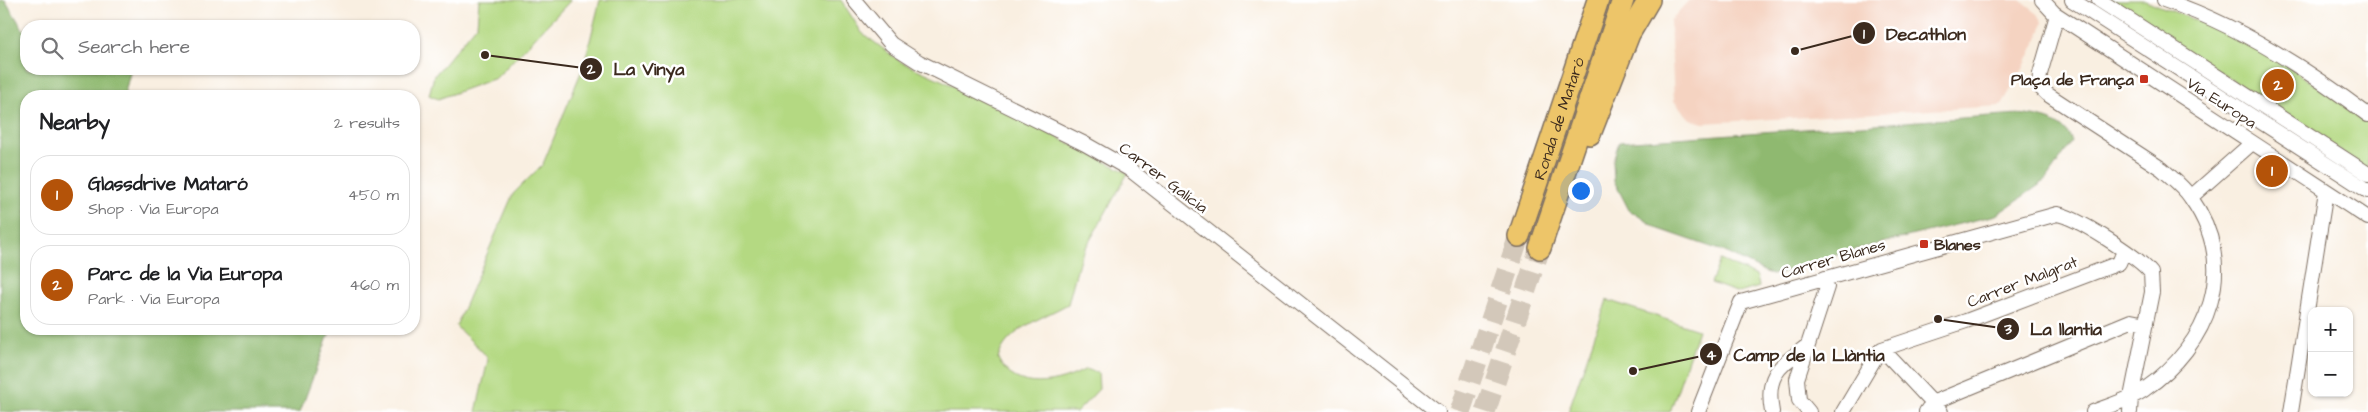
<!DOCTYPE html>
<meta charset="utf-8">
<style>
body{margin:0;font-family:"Architects Daughter",sans-serif;background:#f2f2f2;color:#202124}
.controls{position:absolute;right:15px;bottom:15px;display:grid;overflow:hidden;border-radius:10px;box-shadow:0 1px 4px #0004}
.controls button{width:45px;height:45px;display:grid;place-items:center;padding:0;border:0;border-bottom:1px solid #e0e0e0;background:#fff;color:#202124;font:25px sans-serif}
.you{position:absolute;left:1580px;top:190px;width:18px;height:18px;margin:-12px;border:4px solid #fff;border-radius:50%;background:#1a73e8;box-shadow:0 0 0 8px #1a73e833}
.badge{display:grid;place-items:center;width:32px;height:32px;border-radius:50%;background:#b45309;color:#fff;font-size:16px;font-weight:700}
.pin{position:absolute;translate:-50% -50%;border:2px solid #fff;box-shadow:0 1px 5px #0006}
.list{margin:0;padding:0;list-style:none}
h2{display:flex;justify-content:space-between;align-items:center;height:65px;margin:0;padding:0 20px;font-size:21px}
h2 small{font-size:16px;font-weight:400;color:#757577}
.list li{display:grid;grid-template-columns:32px 1fr auto;gap:15px;align-items:center;box-sizing:border-box;height:80px;margin:0 10px 10px;padding:0 10px;border:1px solid #e0e0e0;border-radius:20px}
.list b{display:block;font-size:19px;white-space:nowrap}
.list p{margin:0;font-size:16px;white-space:nowrap;color:#757577}
.list em{font-size:16px;font-style:normal;color:#757577}
.icon{flex:none;width:28px;height:28px;fill:none;stroke:currentColor;stroke-width:2;stroke-linecap:round;stroke-linejoin:round}
.map{position:relative;flex:none;width:2368px;height:412px;overflow:hidden}
.search{position:absolute;background:#fff;box-shadow:0 1px 4px #0004;left:20px;top:20px;width:400px;height:55px;display:flex;align-items:center;gap:12px;box-sizing:border-box;padding:0 18px;border-radius:20px;color:#757577;font-size:19px}
.panel{position:absolute;background:#fff;box-shadow:0 1px 4px #0004;left:20px;top:90px;width:400px;height:245px;border-radius:20px}
.map>svg:first-child{display:block}
.built{fill:#f5d3c1}
.green{fill:#b4d982;stroke:#788250}
.forest{fill:#8fb970;stroke:#657247}
.lines{fill:none;stroke-linecap:round;stroke-linejoin:round}
.highway-tunnel{stroke:#d3c8ba;stroke-width:21;stroke-dasharray:21 11;stroke-linecap:butt}
.minor-casing{stroke:#7e6f62;stroke-width:16}
.highway-casing{stroke:#7e6f62;stroke-width:24}
.minor{stroke:#fff;stroke-width:14}
.highway{stroke:#edc569;stroke-width:21}
.poi-dot{fill:#c8321e;stroke:#fff;stroke-width:2}
.labels{text-anchor:middle;stroke-width:5;stroke-linejoin:round;paint-order:stroke}
.poi-label{font-size:16px;font-weight:bold;fill:#3b2a1e;stroke:#fff;text-anchor:end}
.street-label{font-size:16px;fill:#3b2a1e;stroke:#fff}
.leader{fill:none;stroke:#3b2a1e;stroke-width:2}
.callout-dot{fill:#3b2a1e;stroke:#fff;stroke-width:2}
.mark-label{font-size:15px;text-anchor:middle;font-weight:bold;fill:#fff}
.callout-label{font-size:18px;text-anchor:middle;font-weight:bold;fill:#3b2a1e;stroke:#fff;stroke-width:5;stroke-linejoin:round;paint-order:stroke}
</style>
<div class="map">
<svg width="2368" height="412" viewBox="0 0 2368 412">
<rect width="100%" height="100%" fill="#fff"/>
<filter id="ink" filterUnits="userSpaceOnUse"><feTurbulence type="fractalNoise" baseFrequency=".02" numOctaves="2"/><feDisplacementMap in="SourceGraphic" scale="10" xChannelSelector="R" yChannelSelector="G"/><feConvolveMatrix kernelMatrix="1 2 1 2 8 2 1 2 1" color-interpolation-filters="sRGB"/></filter>
<filter id="wash" filterUnits="userSpaceOnUse"><feTurbulence type="fractalNoise" baseFrequency=".0096" numOctaves="4" result="noise"/><feDisplacementMap in="SourceGraphic" scale="20" xChannelSelector="R" yChannelSelector="G"/><feGaussianBlur stdDeviation="1.12" result="paint"/><feColorMatrix in="noise" values="0 0 0 0 0 0 0 0 0 0 0 0 0 0 0 0 0 1.4 0 .05"/><feComposite in="paint" operator="in"/></filter>
<g filter="url(#wash)">
<rect width="100%" height="100%" fill="#f9efe1"/>
<path class="built" d="M1689,0h331l18,14 5,8 -2,8 -18,39 -22,37 -298,17 -13,-4 -16,-18 -4,-80z"/>
<path class="green" d="M479,0h92l-75,78 -58,21 -9,-4 5,-19 43,-51z
M600,0h241l21,33 39,29 67,30 160,81 -48,85 -12,46c-25,14 -63,26 -70,55 17,35 62,25 88,10l12,4 1,16 -22,23h-601l12,-52c-3,-9 -24,-24 -32,-34l57,-132 30,-30 41,-99z
M2109,0h36l84,34 56,30 83,57v48z
M1720,260l37,16 2,11 -20,6 -28,-10z
M1607,300l91,30 -28,82h-102z"/>
<path class="forest" d="M0,0h5l21,34v35h105l-7,27h-98v233h305l-31,83h-300z
M2019,114c21,3 46,6 53,28l-27,39 -49,34 -147,36 -77,24 -49,-24 -64,-22 -30,-19 -15,-29 -1,-21 6,-18z"/>
</g>
<g filter="url(#ink)">
<g class="lines">
<path class="highway-tunnel" d="M1460,412l59,-176
M1485,412l55,-164"/>
<g class="minor-casing">
<path id="minor" d="M854,0l37,44 28,18 166,82 44,25 309,243
M2042,0l12,13 314,205
M2072,0l296,191
M2099,0l269,174
M2164,0c74,25 142,68 204,115
M2057,15l-17,59 -1,12 8,8 115,75c10,9 22,18 29,29 49,69 18,147 -46,191 -15,11 -35,16 -52,23
M2191,197l61,-54
M1882,349l59,63
M1698,412l43,-110 316,-88c18,2 83,44 94,59l1,19 -21,105 -1,15
M1772,412c-7,-38 7,-45 35,-66
M1809,412l-10,-12 -2,-21 30,-92 -2,-9
M1843,412l35,-59 4,-4 84,-28 153,-58 5,-12
M1926,412l6,-9 199,-82 15,3
M2291,412l35,-221"/>
</g>
<g class="highway-casing">
<g id="highway">
<path d="M1590,134l39,-100 20,-34"/>
<path id="s1" d="M1519,236l79,-236"/>
<path d="M1540,248l83,-248"/>
</g>
</g>
<use href="#minor" class="minor"/>
<use href="#highway" class="highway"/>
</g>
</g>
<g class="poi-dot">
<rect x="2139" y="74" width="10" height="10" rx="2.5"/>
<rect x="1919" y="239" width="10" height="10" rx="2.5"/>
</g>
<g class="labels">
<g class="poi-label">
<text x="2134" y="85">Plaça de França</text>
<text x="1934" y="250" text-anchor="start">Blanes</text>
</g>
<g class="street-label">
<text transform="translate(2222 102) rotate(33)" y="6">Via Europa</text>
<text dy="6" stroke="none"><textPath href="#s1" startOffset="124">Ronda de Mataró</textPath></text>
<text transform="translate(1164 177) rotate(37)" y="6">Carrer Galícia</text>
<text transform="translate(1833 258) rotate(-16)" y="6">Carrer Blanes</text>
<text transform="translate(2022 281) rotate(-21)" y="6">Carrer Malgrat</text>
</g>
</g>
<path class="leader" d="M1795 51L1864 33M485 55L591 69M1938 319L2008 329M1633 371L1711 354"/>
<g class="callout-dot">
<circle cx="1795" cy="51" r="5"/>
<circle cx="485" cy="55" r="5"/>
<circle cx="1938" cy="319" r="5"/>
<circle cx="1633" cy="371" r="5"/>
<circle cx="1864" cy="33" r="12"/>
<circle cx="591" cy="69" r="12"/>
<circle cx="2008" cy="329" r="12"/>
<circle cx="1711" cy="354" r="12"/>
</g>
<g class="mark-label">
<text x="1864" y="39">1</text>
<text x="591" y="74">2</text>
<text x="2008" y="334">3</text>
<text x="1711" y="360">4</text>
</g>
<g class="callout-label">
<text x="1926" y="40">Decathlon</text>
<text x="649" y="75">La Vinya</text>
<text x="2066" y="335">La llantia</text>
<text x="1809" y="361">Camp de la Llàntia</text>
</g>
</svg>
<div class="controls">
<button>+</button>
<button>−</button>
</div>
<div class="you"></div>
<div class="pin badge" style="left:2272px;top:171px">1</div>
<div class="pin badge" style="left:2278px;top:85px">2</div>
<div class="search"><svg class="icon" aria-label="search" viewBox="0 0 24 24"><circle cx="10" cy="10" r="6"/><path d="M15 15l6 6"/></svg>Search here</div>
<section class="panel">
<h2>Nearby<small>2 results</small></h2>
<ul class="list">
<li><span class="badge">1</span><div><b>Glassdrive Mataró</b><p>Shop · Via Europa</p></div><em>450 m</em></li>
<li><span class="badge">2</span><div><b>Parc de la Via Europa</b><p>Park · Via Europa</p></div><em>460 m</em></li>
</ul>
</section>
</div>
